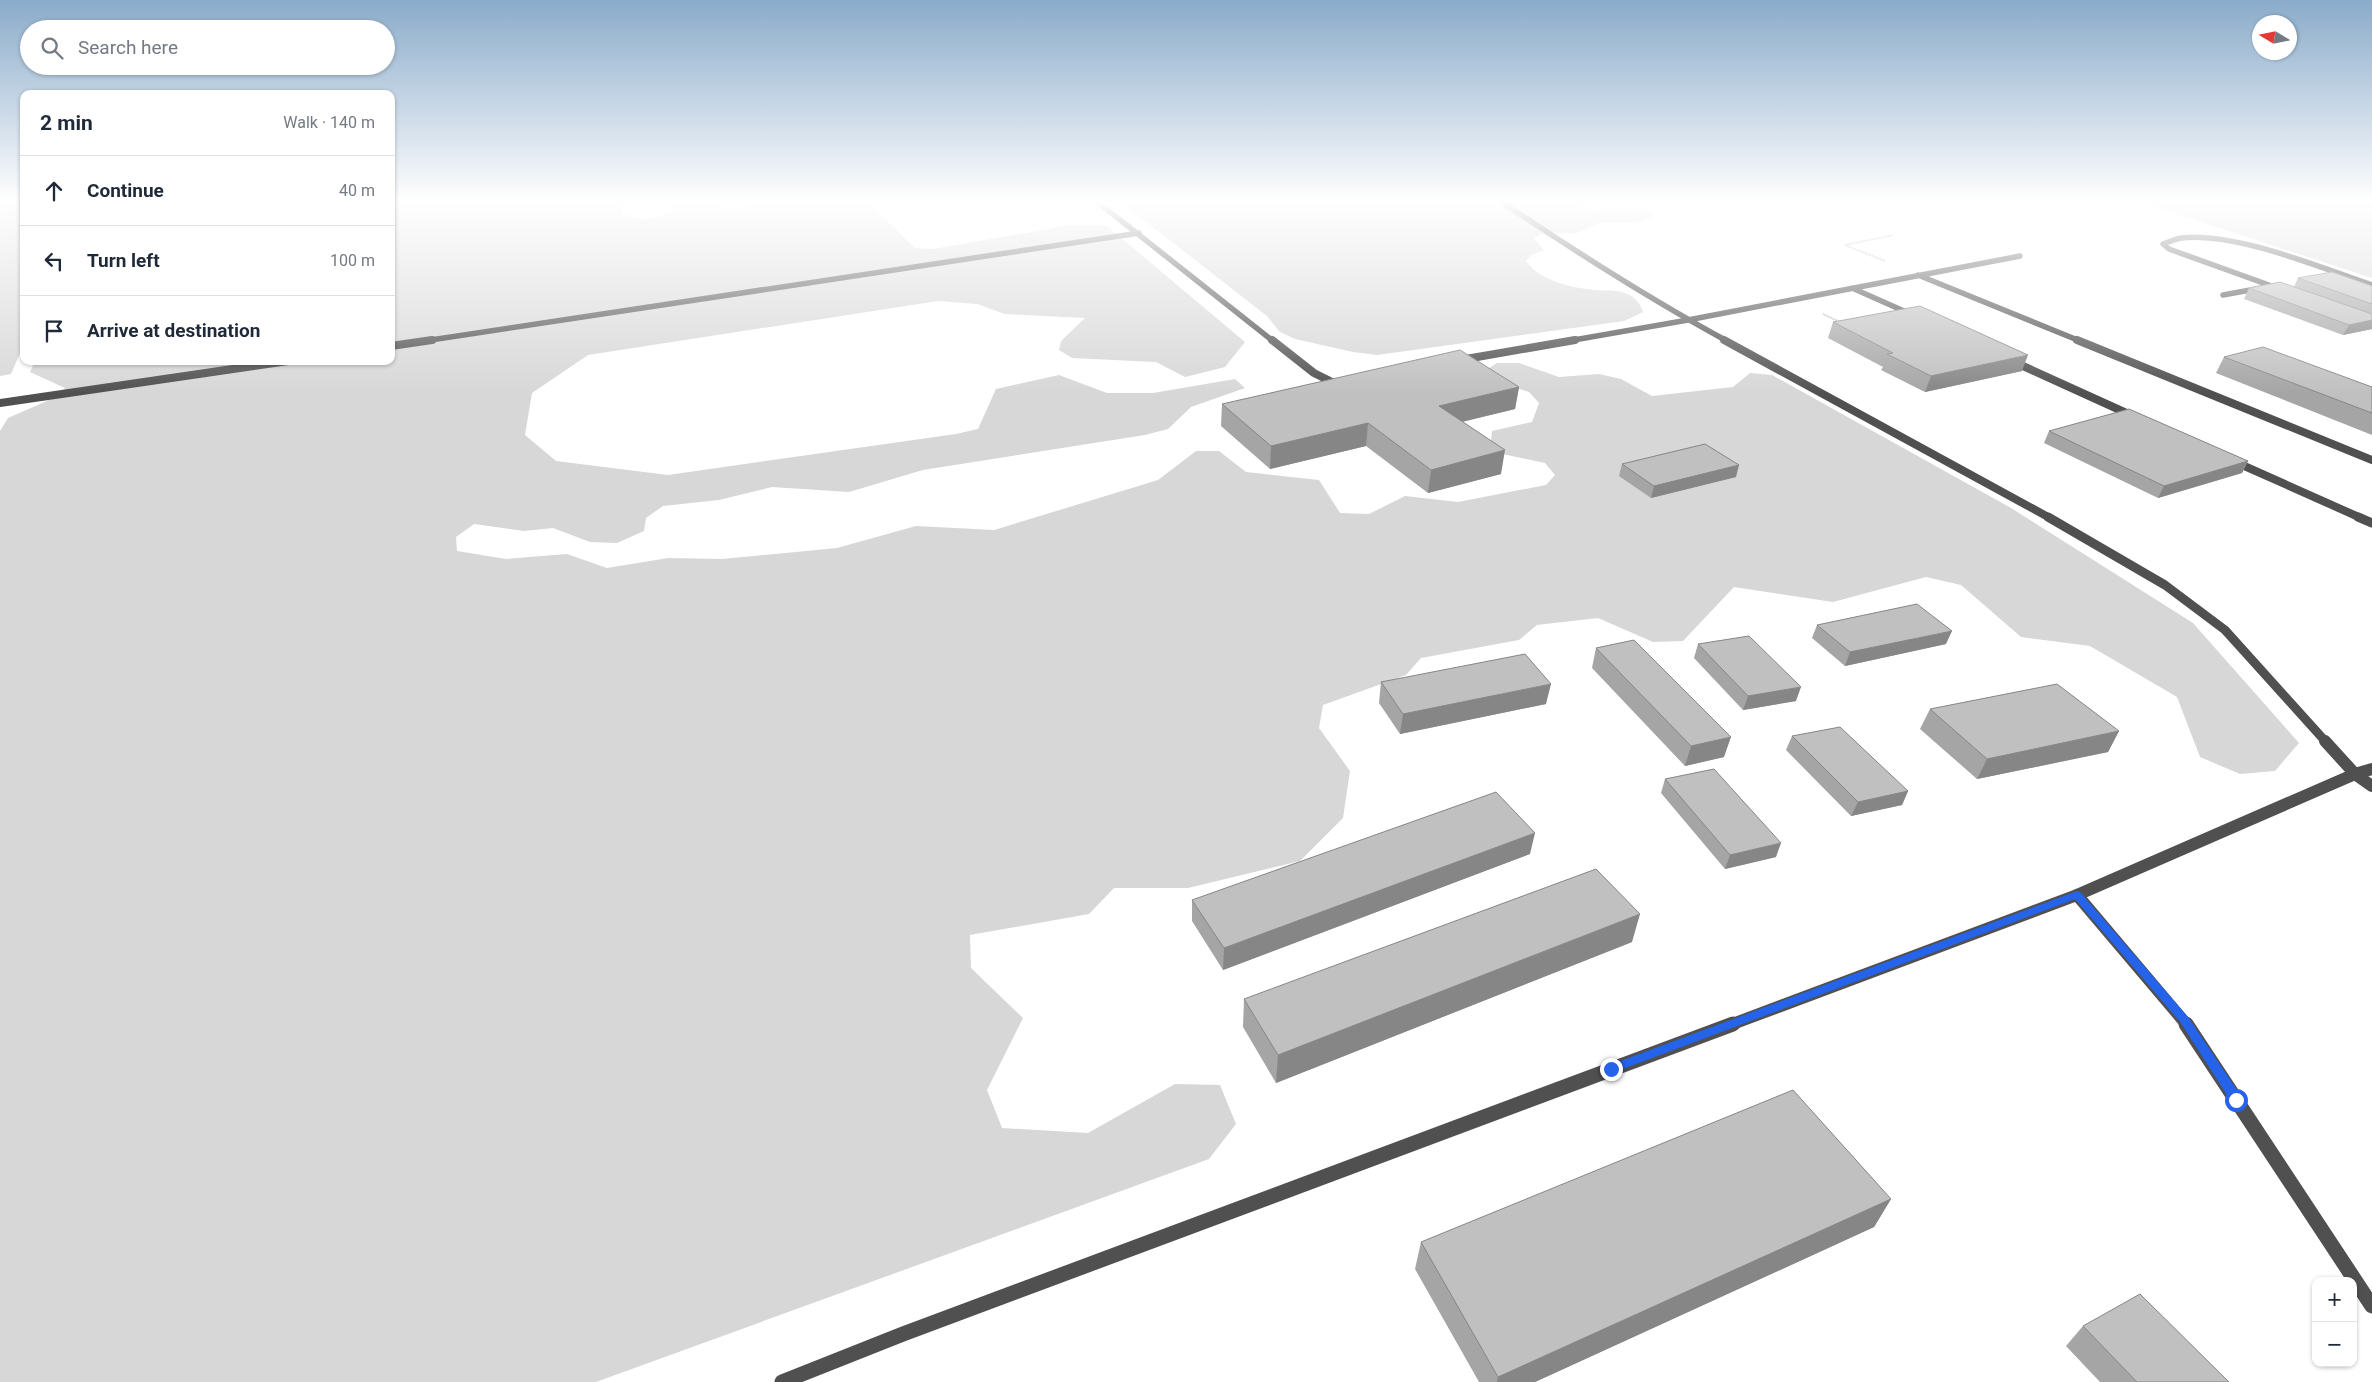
<!DOCTYPE html>
<meta charset="utf-8">
<style>
body{margin:0;font-family:Roboto,sans-serif;background:#f6f6f7;color:#1f2937}
.controls{position:absolute;right:15px;bottom:15px;display:grid;overflow:hidden;border-radius:10px;box-shadow:0 1px 4px #0004}
.controls button{width:45px;height:45px;display:grid;place-items:center;padding:0;border:0;border-bottom:1px solid #e0e1e3;background:#fff;color:#1f2937;font:25px sans-serif}
.compass{position:absolute;left:2252px;top:15px;width:45px;height:45px;border-radius:50%;background:#fff;box-shadow:0 1px 4px #0004;rotate:280deg}
.stop{position:absolute;width:15px;height:15px;margin:-11px;border:4px solid #2563eb;border-radius:50%;background:#fff}
.stop.end{background:#2563eb;border-color:#fff;box-shadow:0 1px 5px #0008}
.list{margin:0;padding:0;list-style:none}
h2{display:flex;justify-content:space-between;align-items:center;height:65px;margin:0;padding:0 20px;font-size:21px}
h2 small{font-size:16px;font-weight:400;color:#747a83}
.list li{display:grid;grid-template-columns:32px 1fr auto;gap:15px;align-items:center;box-sizing:border-box;height:70px;padding:0 20px;border-top:1px solid #e0e1e3}
.list b{display:block;font-size:19px;white-space:nowrap}
.list em{font-size:16px;font-style:normal;color:#747a83}
.icon{flex:none;width:28px;height:28px;fill:none;stroke:currentColor;stroke-width:2;stroke-linecap:round;stroke-linejoin:round}
.map{position:relative;flex:none;width:2372px;height:1382px;overflow:hidden}
.search{position:absolute;background:#fff;box-shadow:0 1px 4px #0004;left:20px;top:20px;width:375px;height:55px;display:flex;align-items:center;gap:12px;box-sizing:border-box;padding:0 18px;border-radius:28px;color:#747a83;font-size:19px}
.panel{position:absolute;background:#fff;box-shadow:0 1px 4px #0004;left:20px;top:90px;width:375px;height:275px;border-radius:10px}
.map>svg:first-child{display:block}
.green{fill:#d7d7d7}
.lines{fill:none;stroke-linecap:round;stroke-linejoin:round}
.path{stroke:#727272;stroke-width:2;stroke-dasharray:0.5 1;stroke-linecap:butt}
.service-far4{stroke:#505050;stroke-width:5.5}
.service-far3{stroke:#505050;stroke-width:8}
.service-far2{stroke:#505050;stroke-width:9}
.service-far1{stroke:#505050;stroke-width:12}
.service{stroke:#505050;stroke-width:15}
.minor-far4{stroke:#505050;stroke-width:5.5}
.minor-far3{stroke:#505050;stroke-width:8}
.minor-far2{stroke:#505050;stroke-width:9}
.minor-far1{stroke:#505050;stroke-width:12}
.minor{stroke:#505050;stroke-width:15}
.wall{fill:#a5a5a5}
.shaded-wall{fill:#868686}
.building{fill:#c0c0c0;stroke:#868686}
.route{fill:#2563eb}
</style>
<div class="map">
<svg width="2372" height="1382" viewBox="0 0 2372 1382">
<rect width="100%" height="100%" fill="#fff"/>
<path class="green" d="M0,200h24v144l-13,30 -11,2z
M391,200h231l1,14 23,6 29,-9 -9,-11h52v6l14,3 46,-9h88l49,48 18,1 139,-24 35,1 138,116 -20,25 -40,10 -29,-15 -84,-4 -13,-8 2,-9 24,-23 -80,-4 -28,-10 -39,-3 -350,54 -56,38 -7,42 31,26 112,14 288,-41 22,-5 18,-40 63,-14 48,18h46l82,-14 10,9 -54,19 -23,22 -23,6 -222,35 -74,22 -77,-5 -53,13 -56,6 -17,12 -2,13 -27,12 -27,-1 -37,-14 -29,3 -50,-7 -18,13 1,14 49,8 61,-5 40,14 61,-10 54,1 115,-11 79,-22 78,4 164,-50 38,-29h23l27,21 73,8 21,33 29,1 36,-18 53,6 88,-17 9,-10 -10,-12 -47,-10 -7,-11 1,-11 40,-9 7,-19 -10,-11 -39,-13 -4,-9 11,-7h22l40,14 40,-3 22,5 31,17 81,-9 17,-14 22,2 239,133 182,115 106,120 -24,28 -35,3 -40,-17 -23,-60 -87,-51 -69,-9 -60,-52 -35,-8 -93,25 -99,-15 -51,54 -30,1 -55,-24 -61,7 -18,15 -98,18 -15,17 -83,30 -4,23 31,43 -7,47 -43,43 -112,27h-74l-25,26 -119,21 1,33 52,50 -36,72 15,38 86,5 87,-49 45,1 16,39 -27,35 -613,223h-596v-951l8,-13 48,-21 9,-9 -35,-16 5,-11h356z
M1118,200h460c8,25 54,-6 76,15 -18,13 -37,4 -57,9 -7,2 -14,8 -21,9 -15,1 -29,-3 -42,5l10,12 -13,5 -5,6c14,20 47,27 69,29 13,1 27,-1 38,7 5,4 8,9 10,15l-19,9 -247,34 -24,-3 -58,-13 -15,-7 -13,-16z
M2134,200h238v78z"/>
<g class="lines">
<path class="path" d="M1885,261l-40,-16 49,-10
M1823,314l19,9"/>
<path class="service-far4" d="M1918,275l162,66
M1852,288l61,27
M2280,289l-111,-40 -6,-5c6,-2 12,-5 18,-6 52,-7 141,30 191,47
M2223,295l38,-7
M1688,320l332,-64
M424,341l715,-108"/>
<path class="service-far3" d="M2077,340l295,120
M391,346l41,-6
M2012,361l121,55
M0,403l288,-42
M2233,461l128,57"/>
<path class="service-far2" d="M2358,517l14,6"/>
<path class="service-far1" d="M2355,774l17,12
M2355,774l17,-5
M2077,895l110,130"/>
<path class="service" d="M2186,1024l186,282"/>
<path class="minor-far4" d="M1095,200l178,141
M1499,200c74,50 149,98 228,141
M1568,341l120,-21"/>
<path class="minor-far3" d="M1272,340l42,33 22,11 4,-1
M1724,340l326,178
M1460,360l115,-20"/>
<path class="minor-far2" d="M2048,517l117,68 60,45 101,112"/>
<path class="minor-far1" d="M1730,1025l347,-130 278,-121 -30,-33"/>
<path class="minor" d="M782,1382l121,-48 830,-310"/>
</g>
<path class="wall" d="M2298,278l74,8v43l-29,6 -99,-36 5,-11 45,-1z
M1833,322l189,49 -97,21 -44,-22 2,-3 -55,-29z
M2224,357l148,30v48l-156,-62z
M1519,387l-4,22 -53,13 39,52 -73,19 -62,-47 -96,23 -49,-43 1,-22z
M2049,431l199,30 -6,12 -84,25 -114,-55z
M1622,464l114,13 -85,21 -32,-22z
M1817,625l129,19 -101,22 -33,-28z
M1698,644l98,57 -53,9 -49,-52z
M1596,648l128,109 -39,9 -93,-98z
M1381,682l165,22 -146,30 -21,-31z
M1930,709l189,22 -11,21 -131,27 -57,-50z
M1792,736l116,55 -6,14 -51,11 -65,-66z
M1665,779l111,78 -51,12 -64,-76z
M1530,854l-307,116 -31,-49v-21z
M1632,942l-356,141 -33,-56 1,-28z
M1891,1199l-17,28 -339,155h-56l-64,-113 6,-27z
M2083,1326l146,56h-129l-34,-36z"/>
<path class="shaded-wall" d="M2372,320v9l-29,6 6,-10z
M2028,355l-6,16 -97,21 6,-16z
M1519,387l-4,22 -79,19 3,-22z
M1368,423l-2,23 -96,23 1,-23z
M1505,450l-4,24 -73,19 3,-23z
M2248,461l-6,12 -84,25 6,-12z
M1739,465l-3,12 -85,21 3,-12z
M1952,631l-6,13 -101,22 5,-14z
M1551,684l-5,20 -146,30 3,-20z
M1801,687l-5,14 -53,9 5,-14z
M2119,731l-11,21 -131,27 10,-20z
M1731,737l-7,20 -39,9 6,-20z
M1908,791l-6,14 -51,11 7,-14z
M1535,833l-5,21 -307,116 1,-22z
M1781,843l-5,14 -51,12 5,-14z
M1640,914l-8,28 -356,141 2,-28z
M1891,1199l-17,28 -339,155h-38l1,-5z"/>
<path class="building" d="M2332,272l40,14v18l-74,-26z
M2280,282l92,32v6l-23,5 -100,-37z
M1920,306l108,49 -97,21 -44,-22 6,-1 -60,-31z
M2263,347l109,40v26l-148,-56z
M1460,350l59,37 -80,19 66,44 -74,20 -63,-47 -97,23 -49,-42z
M2129,409l119,52 -84,25 -115,-55z
M1705,444l34,21 -85,21 -32,-22z
M1917,604l35,27 -102,21 -33,-27z
M1749,636l52,51 -53,9 -50,-52z
M1634,640l97,97 -40,9 -95,-98z
M1525,654l26,30 -148,30 -22,-32z
M2057,684l62,47 -132,28 -57,-50z
M1840,727l68,64 -50,11 -66,-66z
M1714,769l67,74 -51,12 -65,-76z
M1496,792l39,41 -311,115 -32,-48z
M1596,869l44,45 -362,141 -34,-56z
M1793,1090l98,109 -393,178 -77,-135z
M2140,1294l89,88h-92l-54,-56z"/>
<linearGradient id="sky" x2="0" y2="1"><stop stop-color="#8aabca"/><stop offset="0.51" stop-color="#fff"/><stop offset="1" stop-color="#fff" stop-opacity="0"/></linearGradient>
<rect width="2372" height="394" fill="url(#sky)"/>
<path class="route" d="M2077,891l3,1 108,125 53,79 1,4 -1,3h-9l-51,-80 -106,-124 -460,173 -4,2 -6,-5 2,-3z"/>
</svg>
<div class="controls">
<button>+</button>
<button>−</button>
</div>
<svg class="compass" viewBox="-18 -18 36 36"><path d="M0-13l5 13h-10z" fill="#e53935"/><path d="M0 13l5-13h-10z" fill="#747a83"/></svg>
<div class="stop" style="left:2236px;top:1100px"></div>
<div class="stop end" style="left:1611px;top:1069px"></div>
<div class="search"><svg class="icon" aria-label="search" viewBox="0 0 24 24"><circle cx="10" cy="10" r="6"/><path d="M15 15l6 6"/></svg>Search here</div>
<section class="panel">
<h2>2 min<small>Walk · 140 m</small></h2>
<ul class="list">
<li><svg class="icon" aria-label="ahead" viewBox="0 0 24 24"><path d="M12 20V5M6 11l6-6 6 6"/></svg><div><b>Continue</b></div><em>40 m</em></li>
<li><svg class="icon" aria-label="left" viewBox="0 0 24 24"><path d="M17 20v-9H6M10 6l-5 5 5 5"/></svg><div><b>Turn left</b></div><em>100 m</em></li>
<li><svg class="icon" aria-label="arrive" viewBox="0 0 24 24"><path d="M6 21V4h12l-3 4 3 4H6"/></svg><div><b>Arrive at destination</b></div></li>
</ul>
</section>
</div>
